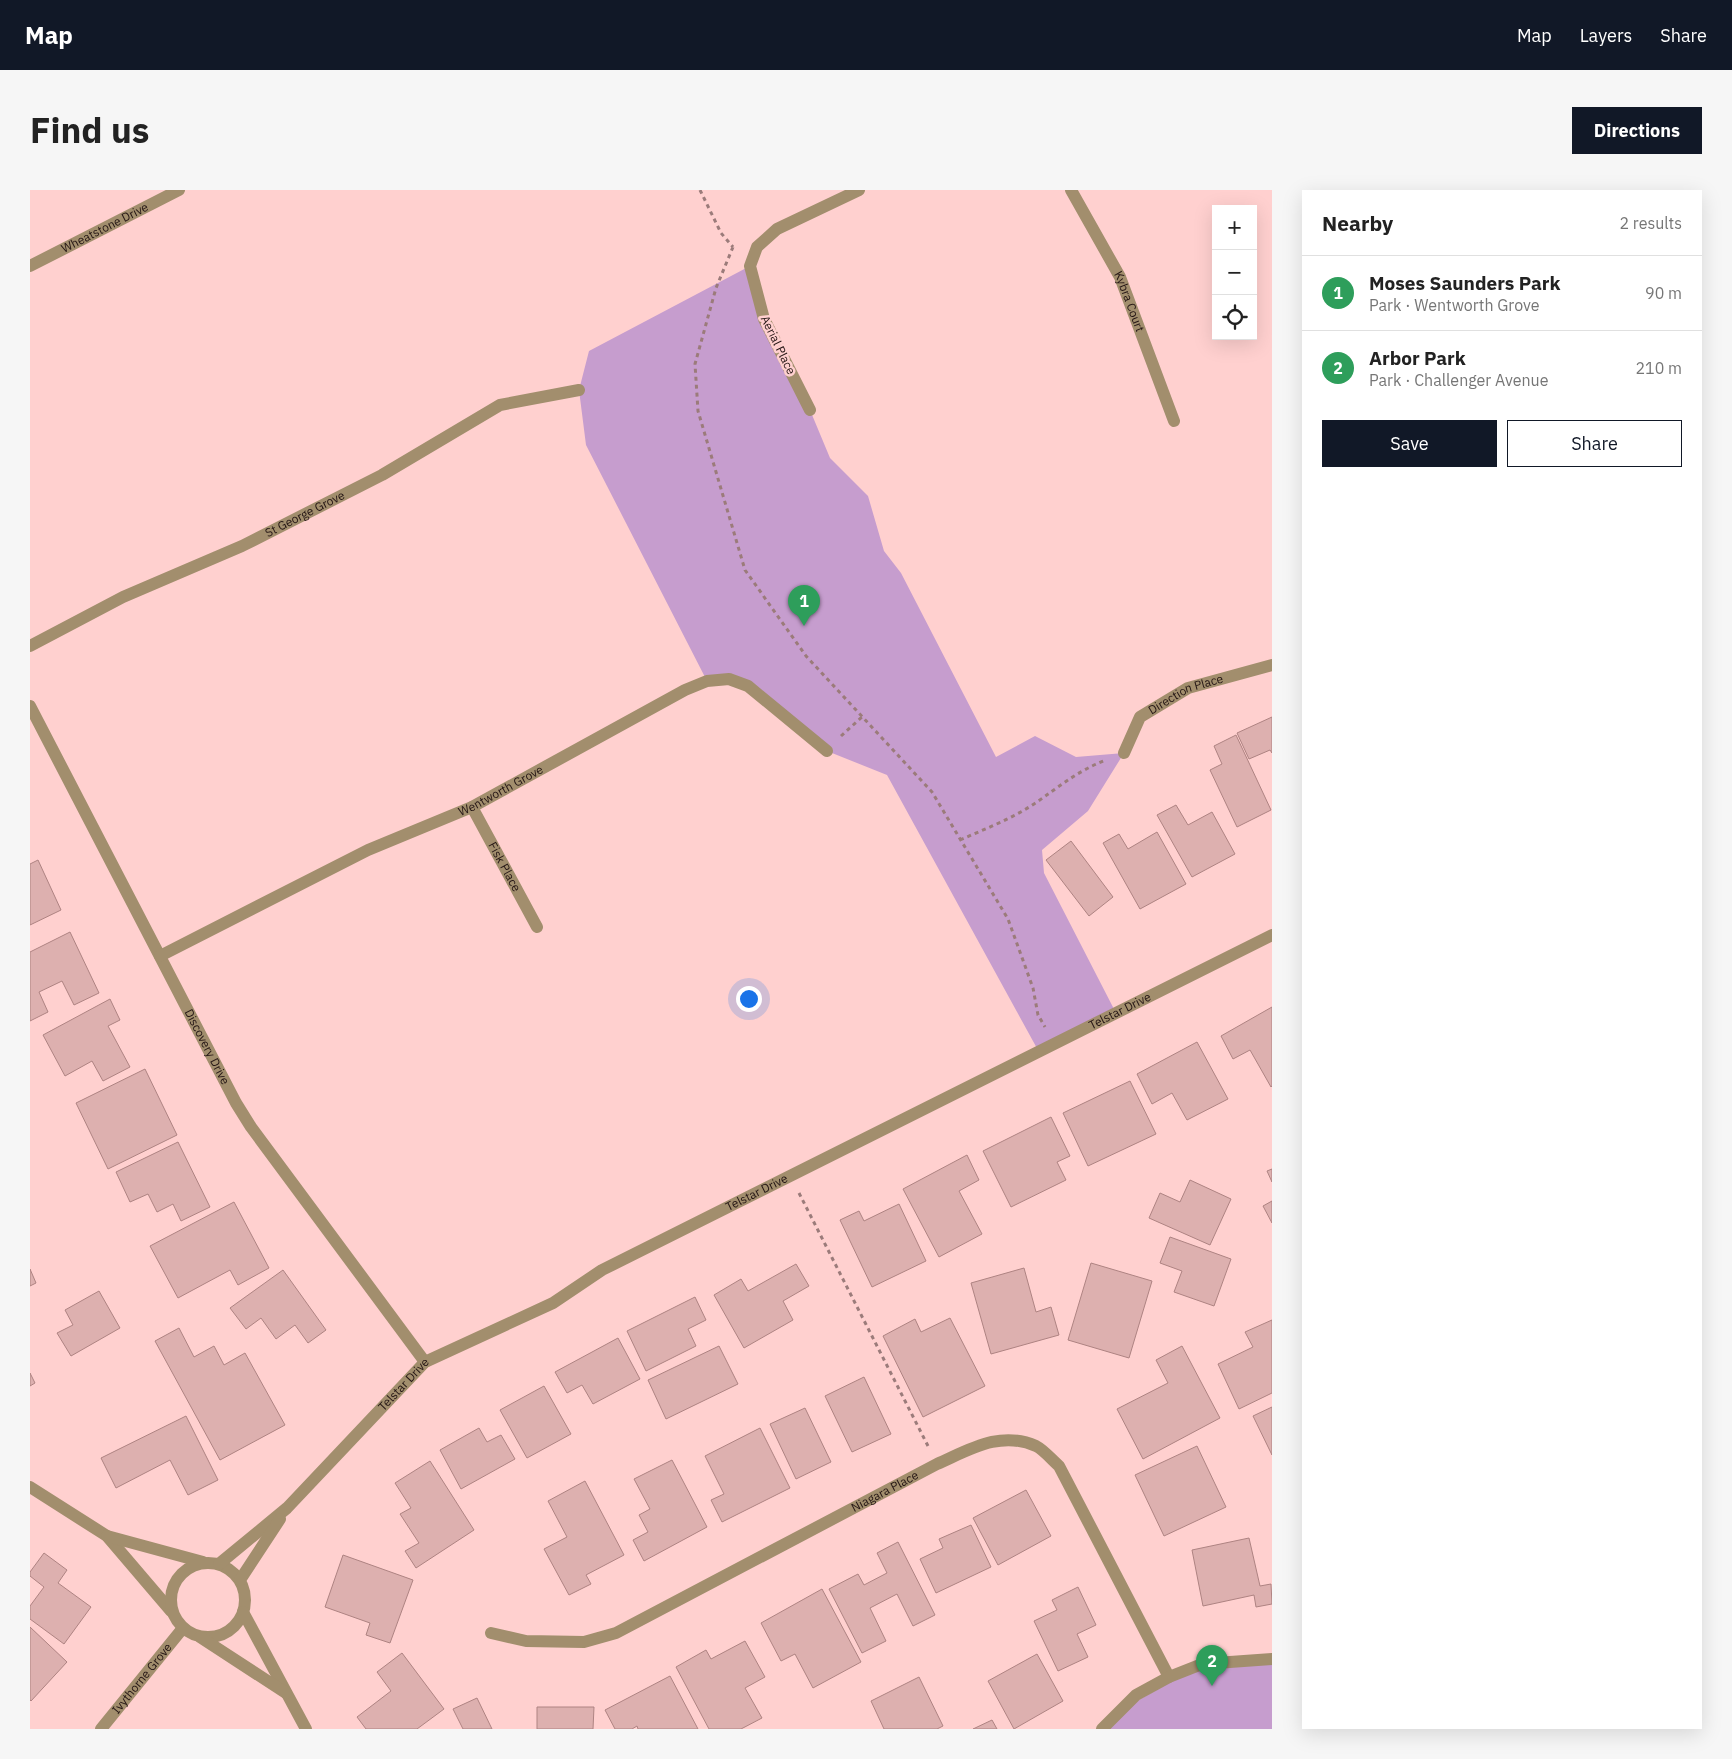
<!DOCTYPE html>
<meta charset="utf-8">
<style>
body{margin:0;font-family:"IBM Plex Sans",sans-serif;background:#f6f6f6;color:#222}
.controls{position:absolute;right:15px;top:15px;display:grid;overflow:hidden;border-radius:0px;box-shadow:0 5px 20px #0002}
.controls button{width:45px;height:45px;display:grid;place-items:center;padding:0;border:0;border-bottom:1px solid #e0e0e0;background:#fff;color:#222;font:25px sans-serif}
.you{position:absolute;left:718px;top:808px;width:18px;height:18px;margin:-12px;border:4px solid #fff;border-radius:50%;background:#1a73e8;box-shadow:0 0 0 8px #1a73e833}
.badge{display:grid;place-items:center;width:32px;height:32px;border-radius:50%;background:#111827;color:#fff;font-size:16px;font-weight:700}
.pin{position:absolute;translate:-50% -41px;filter:drop-shadow(0 1px 2px #0008)}
.pin::after{content:'';position:absolute;top:26px;width:18px;height:15px;background:inherit;clip-path:polygon(0 0,100% 0,50% 100%)}
.list{margin:0;padding:0;list-style:none}
h2{display:flex;justify-content:space-between;align-items:center;height:65px;margin:0;padding:0 20px;font-size:21px}
h2 small{font-size:16px;font-weight:400;color:#767676}
.list li{display:grid;grid-template-columns:32px 1fr auto;gap:15px;align-items:center;box-sizing:border-box;height:75px;padding:0 20px;border-top:1px solid #e0e0e0}
.list b{display:block;font-size:19px;white-space:nowrap}
.list p{margin:0;font-size:16px;white-space:nowrap;color:#767676}
.list em{font-size:16px;font-style:normal;color:#767676}
.actions{display:flex;gap:10px;padding:15px 20px}
.actions a{flex:1;padding:11px 0;border:1px solid #111827;border-radius:0px;text-align:center;font-size:18px;color:#111827}
.actions .main{background:#111827;color:#fff}
.icon{flex:none;width:28px;height:28px;fill:none;stroke:currentColor;stroke-width:2;stroke-linecap:round;stroke-linejoin:round}
.map{position:relative;flex:none;width:1242px;height:1539px;overflow:hidden;border-radius:0px}
header{display:flex;align-items:center;gap:30px;box-sizing:border-box;height:70px;padding:0 25px;background:#111827;color:#fff}
header strong{font-size:24px}
nav{display:flex;gap:28px;margin-inline-start:auto;font-size:18px}
.intro{display:flex;align-items:center;justify-content:space-between;box-sizing:border-box;height:120px;padding:0 30px}
h1{margin:0;font-size:35px}
.button{padding:12px 22px;border-radius:0px;background:#111827;color:#fff;font-size:18px;font-weight:700}
main{display:flex;gap:30px;padding:0 30px}
aside{flex:1;background:#fff;border-radius:0px;box-shadow:0 5px 20px #0002}
.map>svg:first-child{display:block}
.green{fill:#c69dce}
.building{fill:#ddb0af;stroke:#ae8382}
.lines{fill:none;stroke-linecap:round;stroke-linejoin:round}
.path{stroke:#9b7b7a;stroke-width:3;stroke-dasharray:4 4;stroke-linecap:butt}
.minor{stroke:#a28e6d;stroke-width:12}
.tertiary{stroke:#a28e6d;stroke-width:12}
.labels{text-anchor:middle;stroke-width:5;stroke-linejoin:round;paint-order:stroke}
.street-label{font-size:12px;fill:#241514;stroke:#ffd0cf}
</style>
<header>
<strong>Map</strong>
<nav><a>Map</a><a>Layers</a><a>Share</a></nav>
</header>
<div class="intro"><h1>Find us</h1><a class="button">Directions</a></div>
<main>
<div class="map">
<svg width="1242" height="1539" viewBox="0 0 1242 1539">
<rect width="100%" height="100%" fill="#ffd0cf"/>
<path class="green" d="M720,76l14,53 46,91 20,48 38,38 16,55 17,22 95,184 39,-21 41,21 48,-4 -36,58 -46,39 2,23 72,140 -77,39 -152,-277 -60,-24 -79,-65 -41,-5 -121,-236 -7,-55 10,-39z
M1242,1469v70h-170l14,-16 86,-49z"/>
<path class="building" d="M1242,527v36l-2,-3 -21,9 -12,-26z
M1206,545l35,75 -34,17 -27,-57 12,-6 -8,-18z
M1146,615l12,20 24,-13 23,42 -43,23 -35,-62z
M1127,642l29,52 -46,25 -37,-66 16,-9 9,15z
M1041,651l42,56 -24,19 -43,-56z
M8,670l23,50 -31,15v-61z
M40,742l29,61 -25,12 -12,-24 -23,11 9,20 -18,9v-69z
M80,809l10,21 -12,6 22,41 -27,14 -11,-20 -27,15 -22,-41z
M1242,817v79l-1,1 -21,-37 -17,9 -12,-23z
M1167,852l31,57 -41,21 -15,-27 -20,11 -15,-30z
M115,879l32,66 -69,34 -32,-66z
M1100,891l26,53 -68,32 -25,-53z
M1021,927l19,39 -13,6 9,18 -55,27 -28,-56z
M148,952l32,65 -29,14 -8,-17 -16,8 -9,-18 -18,8 -14,-30z
M937,965l12,25 -20,11 23,43 -43,23 -36,-68z
M1242,979v13l-5,-11z
M1160,990l41,19 -21,46 -61,-27 11,-25 20,9z
M1242,1011v22l-9,-17z
M204,1012l35,66 -31,17 -8,-15 -52,28 -28,-52z
M869,1014l27,57 -54,26 -32,-67 19,-9 5,10z
M1140,1047l61,22 -17,47 -40,-14 8,-21 -22,-8z
M1061,1073l61,18 -23,77 -61,-18z
M766,1074l13,22 -26,15 10,19 -49,28 -30,-53 27,-16 7,12z
M994,1078l12,44 15,-5 8,28 -68,19 -20,-71z
M0,1079l6,14 -6,3z
M253,1080l43,60 -18,13 -13,-18 -19,14 -15,-21 -15,11 -16,-21z
M69,1101l21,37 -49,28 -14,-23 16,-8 -8,-15z
M665,1107l11,23 -18,9 8,17 -50,25 -19,-40z
M920,1128l35,68 -62,31 -40,-81 32,-17 6,13z
M1242,1130v73l-33,16 -21,-45 35,-17 -8,-15z
M149,1138l15,29 20,-11 10,19 21,-12 40,72 -65,35 -65,-119z
M588,1148l22,41 -47,25 -11,-19 -15,8 -12,-21z
M689,1156l19,38 -72,35 -18,-39z
M1152,1156l38,72 -77,41 -26,-50 51,-26 -12,-23z
M0,1183l5,10 -5,3z
M834,1187l27,57 -39,18 -27,-56z
M514,1196l27,48 -44,24 -27,-48z
M1242,1217v48l-19,-39z
M775,1218l26,54 -35,17 -26,-55z
M156,1226l32,64 -30,15 -18,-35 -54,28 -15,-30z
M449,1238l8,14 14,-7 14,24 -54,30 -21,-39z
M730,1238l30,60 -68,34 -11,-22 13,-6 -19,-38z
M1167,1256l29,61 -62,29 -29,-61z
M642,1270l35,67 -63,34 -11,-21 15,-8 -9,-17 11,-6 -16,-30z
M400,1271l44,69 -58,38 -11,-17 14,-8 -19,-29 11,-6 -16,-25z
M555,1291l39,74 -38,20 5,9 -22,11 -25,-46 23,-12 -19,-36z
M996,1300l25,46 -53,29 -25,-47z
M941,1335l20,42 -55,26 -16,-34 23,-11 -4,-9z
M1219,1348l11,48 11,-2 1,20 -16,3 -2,-12 -51,11 -11,-56z
M868,1352l37,73 -22,11 -16,-32 -27,14 16,33 -24,12 -33,-64 29,-15 6,11 23,-12 -10,-20z
M14,1363l23,17 -9,13 33,24 -27,37 -34,-25v-13l14,-19 -14,-11v-4z
M313,1365l70,25 -23,63 -24,-8 4,-12 -45,-16z
M1048,1397l18,38 -19,9 11,23 -30,14 -24,-50 23,-11 -5,-10z
M792,1399l39,73 -48,26 -18,-34 -14,7 -20,-38z
M0,1437l37,35 -36,39 -1,-1z
M715,1451l20,36 -20,11 17,30 -21,11h-32l-33,-62 30,-17 5,9z
M372,1463l42,56 -27,20h-51l-9,-12 34,-26 -14,-19z
M1007,1464l26,47 -49,28 -26,-48z
M640,1486l28,53h-60l-1,-3 -5,3h-17l-10,-19z
M889,1487l24,49 -6,3h-53l-13,-28z
M447,1508l15,31h-29l-10,-20z
M507,1517h57l-1,22h-56z
M962,1530l5,9h-24z"/>
<g class="lines">
<path class="path" d="M670,0l21,43 12,14
M703,57l-17,41 -21,76 3,47 47,159 61,86 126,136 76,127 25,69 5,27 7,12
M811,546l22,-20
M930,650c25,-11 51,-21 74,-36 25,-17 43,-33 72,-44
M769,1003l129,253"/>
<g class="minor">
<path id="s1" d="M1041,0l49,87 54,144"/>
<path d="M780,220l-46,-91 -14,-53 7,-19 20,-18 82,-39"/>
<path id="s2" d="M0,456l93,-49 119,-51 140,-71 118,-70 79,-15"/>
<path id="s3" d="M0,516l206,397 15,24 174,235"/>
<path id="s4" d="M1094,563l16,-36 48,-29 84,-23"/>
<path id="s5" d="M442,617l65,120"/>
<path id="s6" d="M130,766l208,-106 104,-43 213,-117 22,-9 22,-2 19,7 79,65"/>
<path id="s7" d="M461,1443l35,8 58,1 32,-9 321,-169c32,-14 63,-34 99,-18 8,4 16,14 23,20l110,211"/>
<path id="s8" d="M71,1539l82,-101"/>
<path d="M1072,1539l34,-34 33,-18 33,-13 70,-5"/>
</g>
<g class="tertiary">
<path id="s9" d="M0,76l149,-76"/>
<path d="M0,1297l77,49 64,75"/>
<path d="M77,1346l96,26"/>
<circle cx="178" cy="1410" r="37"/>
<path id="s10" d="M189,1374l68,-56 138,-146 128,-59 49,-33 670,-335"/>
<path d="M210,1390l40,-61"/>
<path d="M213,1422l63,117"/>
<path d="M170,1447l86,56"/>
</g>
</g>
<g class="labels">
<g class="street-label">
<text dy="4" stroke="none"><textPath href="#s9" startOffset="84">Wheatstone Drive</textPath></text>
<text dy="4" stroke="none"><textPath href="#s1" startOffset="126">Kybra Court</textPath></text>
<text transform="translate(748 155) rotate(64)" y="4">Aerial Place</text>
<text dy="4" stroke="none"><textPath href="#s2" startOffset="305">St George Grove</textPath></text>
<text dy="4" stroke="none"><textPath href="#s4" startOffset="91">Direction Place</textPath></text>
<text dy="4" stroke="none"><textPath href="#s6" startOffset="379">Wentworth Grove</textPath></text>
<text dy="4" stroke="none"><textPath href="#s5" startOffset="68">Fisk Place</textPath></text>
<text dy="4" stroke="none"><textPath href="#s10" startOffset="1068">Telstar Drive</textPath></text>
<text dy="4" stroke="none"><textPath href="#s3" startOffset="384">Discovery Drive</textPath></text>
<text dy="4" stroke="none"><textPath href="#s10" startOffset="662">Telstar Drive</textPath></text>
<text dy="4" stroke="none"><textPath href="#s10" startOffset="258">Telstar Drive</textPath></text>
<text dy="4" stroke="none"><textPath href="#s7" startOffset="431">Niagara Place</textPath></text>
<text dy="4" stroke="none"><textPath href="#s8" startOffset="65">Ivythorne Grove</textPath></text>
</g>
</g>
</svg>
<div class="controls">
<button>+</button>
<button>−</button>
<button><svg class="icon" aria-label="locate" viewBox="0 0 24 24"><circle cx="12" cy="12" r="6"/><path d="M12 2v4M12 18v4M2 12h4M18 12h4"/></svg></button>
</div>
<div class="you"></div>
<div class="pin badge" style="left:774px;top:436px;background:#2e9e5b">1</div>
<div class="pin badge" style="left:1182px;top:1496px;background:#2e9e5b">2</div>
</div>
<aside>
<h2>Nearby<small>2 results</small></h2>
<ul class="list">
<li><span class="badge" style="background:#2e9e5b">1</span><div><b>Moses Saunders Park</b><p>Park · Wentworth Grove</p></div><em>90 m</em></li>
<li><span class="badge" style="background:#2e9e5b">2</span><div><b>Arbor Park</b><p>Park · Challenger Avenue</p></div><em>210 m</em></li>
</ul>
<div class="actions"><a class="main">Save</a><a>Share</a></div>
</aside>
</main>
